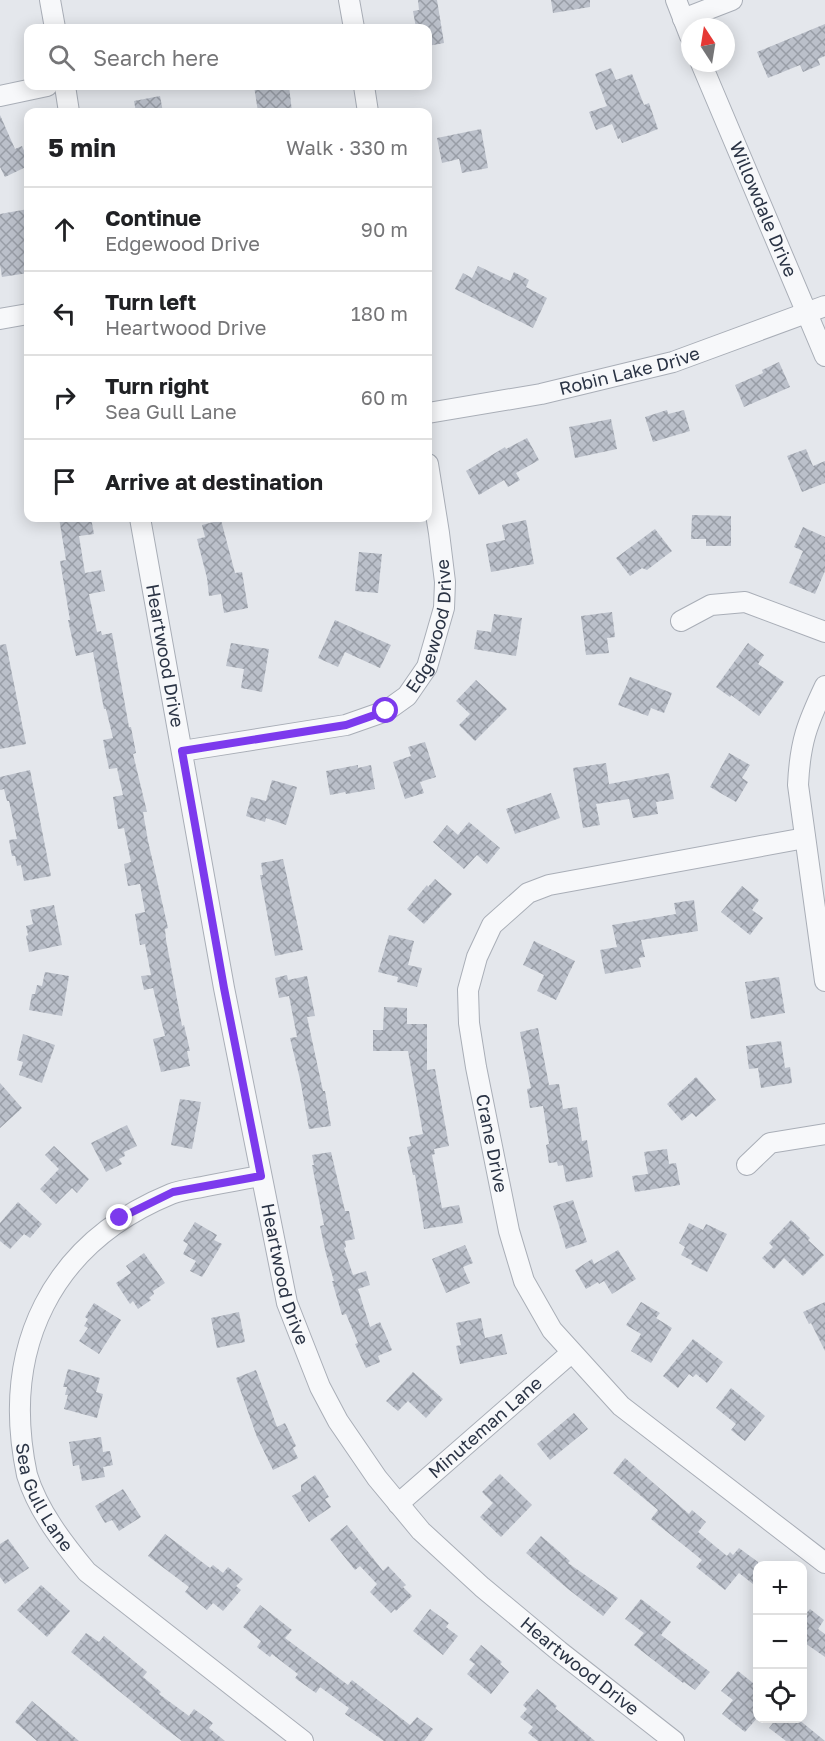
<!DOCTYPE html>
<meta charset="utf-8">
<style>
body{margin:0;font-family:"Golos Text",sans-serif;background:#f2f2f2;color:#202124}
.controls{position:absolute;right:18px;bottom:18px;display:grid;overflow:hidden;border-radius:12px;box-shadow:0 3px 15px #0003}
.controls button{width:54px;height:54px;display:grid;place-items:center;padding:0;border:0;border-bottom:2px solid #e0e0e0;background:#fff;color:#202124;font:30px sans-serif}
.compass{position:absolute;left:681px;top:18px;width:54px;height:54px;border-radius:50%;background:#fff;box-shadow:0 3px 15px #0003;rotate:348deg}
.stop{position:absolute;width:18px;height:18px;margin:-14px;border:4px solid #7c3aed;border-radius:50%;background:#fff}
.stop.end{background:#7c3aed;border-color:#fff;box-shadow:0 2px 6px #0008}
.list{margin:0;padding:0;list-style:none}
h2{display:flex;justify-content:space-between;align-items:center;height:78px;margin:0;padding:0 24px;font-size:26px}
h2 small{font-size:20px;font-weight:400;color:#757577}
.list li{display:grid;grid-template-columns:39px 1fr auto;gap:18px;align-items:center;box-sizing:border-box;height:84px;padding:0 24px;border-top:2px solid #e0e0e0}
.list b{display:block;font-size:22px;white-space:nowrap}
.list p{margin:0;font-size:20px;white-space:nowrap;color:#757577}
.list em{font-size:20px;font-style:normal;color:#757577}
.icon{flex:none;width:33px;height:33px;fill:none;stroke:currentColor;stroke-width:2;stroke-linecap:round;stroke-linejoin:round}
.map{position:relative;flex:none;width:825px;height:1741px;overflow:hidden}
.search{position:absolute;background:#fff;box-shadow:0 3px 15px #0003;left:24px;top:24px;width:408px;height:66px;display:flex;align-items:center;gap:15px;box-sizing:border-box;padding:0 21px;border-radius:12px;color:#757577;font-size:22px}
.panel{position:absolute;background:#fff;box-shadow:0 3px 15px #0003;left:24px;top:108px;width:408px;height:414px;border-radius:12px}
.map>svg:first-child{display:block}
.building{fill:url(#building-cross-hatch)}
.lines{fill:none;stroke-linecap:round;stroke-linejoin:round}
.street-casing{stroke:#a9aeb7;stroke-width:22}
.street{stroke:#f7f8fa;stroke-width:20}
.route{stroke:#7c3aed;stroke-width:8}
.labels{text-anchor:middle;stroke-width:4.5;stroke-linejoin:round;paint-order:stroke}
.street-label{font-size:18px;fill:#2b3445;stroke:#f4f6f9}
</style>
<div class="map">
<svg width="825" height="1741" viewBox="0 0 825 1741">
<defs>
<pattern id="building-cross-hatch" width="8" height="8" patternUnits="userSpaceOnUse" patternTransform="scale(1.5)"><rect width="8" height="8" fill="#bbc0ca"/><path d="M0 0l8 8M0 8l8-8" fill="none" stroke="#989da6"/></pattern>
</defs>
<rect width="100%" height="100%" fill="#e4e7ec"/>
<path class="building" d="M418,0h19l7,43 -16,3v-18h-12l-3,-17 6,-1z
M551,0h39v7l-37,6z
M825,24v32l-7,3 2,6 -17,7 -3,-7 -32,13 -11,-26z
M611,68l5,12 16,-6 12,31 5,-2 9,26 -36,14 -2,-5 -2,1 -6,-15 -16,6 -7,-18 18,-6 -12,-32z
M254,86h35l3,26h-34z
M160,96l3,16h-27l-2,-11z
M0,115l15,34 7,-3 6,14v6l-23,11 -5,-10z
M481,129l7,39 -26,5 -3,-14 -17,4 -5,-25z
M28,209v64l-26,4 -2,-12v-51z
M478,266l32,15 4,-9 15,8 -3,7 21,11 -14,30 -78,-39 8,-16 9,5z
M779,362l11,25 -46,20 -9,-22 28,-12 -1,-3z
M667,410l1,4 16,-4 6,21 -37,11 -8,-25z
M611,419l6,30 -42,9 -6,-31z
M527,438l12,22 -23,13 4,7 -12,7 -4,-7 -25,15 -13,-24 39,-24 1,2z
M806,449l7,17 12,-5v22l-23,9 -15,-36z
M692,515l39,1v30h-25v-7h-15z
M59,518h32l3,16 -15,2 6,37 16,-3 4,21 -16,3 8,38 4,-1 1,4 10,-2 17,94h2l5,26 -3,1 14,58h-4l5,29 20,87 -3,1 1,11 16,86 2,-1 6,26h-3l3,15 -29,6 -8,-33 12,-3 -12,-48 -9,2 -3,-14 10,-1 -6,-31 -5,1 -5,-31 10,-2 -5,-28 -12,2 -4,-22 7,-2 -7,-34 -6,1 -5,-32 10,-2 -6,-27 -8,1 -6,-29 10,-2 -7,-29h-2l-11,-57 -17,4 -8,-36h2l-10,-59 6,-1z
M221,520l14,53 7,-1 6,36 -24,5 -3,-19 -12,2 -2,-18 -10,-39 8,-2 -3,-12z
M526,520l8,44 -43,8 -5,-28 19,-4 -3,-15z
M803,527l22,10v34l-10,23 -26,-11 14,-32 -9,-4z
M655,529l17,22 -25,19 -5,-2 -12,8 -14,-18z
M359,552l23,2 -4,39 -23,-2z
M612,612l3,25 -8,1 2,15 -23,2 -5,-39z
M494,614l28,4 -6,38 -42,-7 3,-19 14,2z
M335,620l56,25 -11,23 -35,-16 -7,15 -20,-9z
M231,643l38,6 -7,43 -21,-4 3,-19 -18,-3z
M748,643l16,12 -6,9 26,18 -25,34 -28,-21 -1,2 -14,-10z
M6,644l20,100 -26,5v-104z
M630,677l42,16 -8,20 -13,-5 -3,8 -30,-11z
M476,680l31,29 -32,32 -16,-16 11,-11 -14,-13z
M425,742l11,35 -16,5 4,11 -19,6 -12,-37 18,-6 -3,-9z
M729,753l21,12 -8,13 6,4 -12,20 -26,-15z
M606,763l3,21 60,-11 5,26 -18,3 2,12 -25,4 -4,-19 -33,5 4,21 -17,3 -10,-60z
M358,765v3l13,-3 4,24 -29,5 -1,-2 -15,3 -4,-24z
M30,770l21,106 -27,5 -3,-16 -4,1 -2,-10h-3l-3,-16 8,-1 -8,-38h-2l-3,-12 -4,1v-13z
M272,780l25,7 -11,38 -20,-7 -1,4 -19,-6 5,-19 15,4z
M551,793l9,25 -45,16 -9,-25z
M469,822l31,26 -13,16 -10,-9 -13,14 -31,-27 14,-17 11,10z
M283,859l20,91 -28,6 -15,-81h3l-2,-12z
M435,879l17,15 -28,30 -17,-15 20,-24 1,2z
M742,886l17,14 -7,10 11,8 -13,17 -29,-23z
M694,900l4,31 -57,9 4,17 -6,1 2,9 -36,7 -5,-24 17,-3 -5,-22 64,-11 -2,-11z
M54,905l8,40 -33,7 -3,-16 2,-1 -2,-9 7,-2 -3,-14z
M389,935l25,6 -6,24 14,3 -5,19 -20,-5 1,-5 -20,-5z
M534,941l41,20 -19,39 -19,-9 7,-16 -21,-10z
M45,972l24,4 -7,40 -33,-6 3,-16h3l2,-9 5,1z
M287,975l1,5 19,-4 8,40 -8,1 16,74h2l6,35 -22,3 -9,-50 -10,-41 7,-1 -8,-41 -10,2 -4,-20z
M779,977l6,36 -34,6 -6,-37z
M384,1007l23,1v16h20v46l8,-1 14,77 -15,3 1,5 -3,1 10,53 17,-3 4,18 -39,6 -9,-54h-2l-6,-28 4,-1 -2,-9 14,-3 -15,-83h-35v-21h10z
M538,1028l11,57 10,-1 4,25 14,-2 5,34 5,-1 6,37 -27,5 -3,-17 -5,1 -1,-4 -8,1 -3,-18 3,-1 -6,-38 -13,2 -3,-19 4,-1 -11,-56z
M23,1034l32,11 -13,38 -23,-8 4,-13 -6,-2z
M781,1041l4,27 5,-1 2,16 -31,5 -3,-20 -9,1 -3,-23z
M696,1077l20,23 -20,17 -4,-4 -10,8 -15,-17z
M0,1083l22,25 -22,20z
M180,1099l21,3 -9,47 -21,-4z
M127,1125l10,21 -13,6 1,4 -6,3 3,5 -16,8 -15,-29z
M54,1146l35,33 -12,14 -5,-5 -16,16 -16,-15 19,-20 -14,-14z
M667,1149l2,15 7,-1 4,22 -45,7 -3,-16 16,-2 -4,-22z
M331,1152l14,59h4l6,28 -10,2 1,6 -2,1 9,27 13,-4 4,14 -12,4 12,38 10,-5 12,28 -14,6 2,6 -14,6 -11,-24 3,-1 -12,-29 -4,1 -10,-34h2l-8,-27 -6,-28 4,-1 -12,-60h2l-2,-10z
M573,1200l14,42 -21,7 -13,-43z
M18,1202l24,22 -12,14 -6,-4 -14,15 -10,-8v-18z
M791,1220l19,18 -2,2 16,15 -21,21 -19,-18 -10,11 -12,-11 11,-11 -4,-4z
M195,1222l22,13 -3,5 8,4 -20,33 -12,-6 6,-10 -13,-7 5,-10 -5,-3z
M689,1223l14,7 3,-6 21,10 -20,38 -16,-8 2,-3 -12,-6 4,-8 -6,-4z
M465,1245l8,18 -10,4 7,16 -24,10 -14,-34z
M618,1250l18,29 -24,15 -8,-13 -5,3 -1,-2 -12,7 -11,-19 17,-11 2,5z
M144,1253l21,30 -12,8 1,3 -5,4 2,2 -13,9 -5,-8 -3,3 -14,-21 15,-10 -5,-7z
M641,1302l19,11 -4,5 16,10 -21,35 -20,-12 10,-17 -15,-9z
M825,1302v49l-14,-28 -2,1 -6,-12z
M94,1303l27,17 -22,34 -20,-13 9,-13 -4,-2 4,-7 -3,-2z
M239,1312l6,30 -28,6 -6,-30z
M481,1318l4,20 17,-4 5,20 -47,10 -4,-18 5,-1 -5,-22z
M693,1339l30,23 -16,21 -11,-9 -3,3 -4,-3 -11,14 -15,-12z
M68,1369l32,9 -4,14 7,2 -6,24 -33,-9 4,-14h-3l2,-8h-4z
M256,1370l21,57 8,-4 11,23 -3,2 5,10 -25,12 -16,-33 -21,-59z
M413,1372l30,27 -17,19 -18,-17 -10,10 -12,-10z
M731,1388l34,28 -20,25 -14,-11 5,-6 -20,-16z
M574,1413l14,16 -38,31 -13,-16z
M101,1437l2,15 7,-1 3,14 -10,2 2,10 -23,4 -3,-16 -6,1 -4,-24z
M625,1458l64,56 3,-4 14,12 -8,10 29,24 3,-4 3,3 6,-7 19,14v26l-19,-15 -14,17 -29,-23 6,-7 -51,-41 7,-9 -45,-37z
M500,1474l32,31 -31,32 -21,-20 13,-14 -11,-11z
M315,1475l14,22 -4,2 6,8 -22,15 -17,-26 9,-5v-6z
M123,1489l18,28 -22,14 -7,-11 -7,3 -10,-17z
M347,1525l36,46 5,-5 18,19 -3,2 9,9 -16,15 -1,-2 -4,4 -21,-21 7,-8 -17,-18 -5,4 -25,-31z
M165,1534l45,34 3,-3 10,8 5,-6 15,12 -7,7 5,4 -18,21 -10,-8 -6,7 -22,-18 4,-5 -41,-31z
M541,1536l29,25 -2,2 50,35 -15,18 -35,-27 -42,-36z
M8,1539l21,29 -24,16 -5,-7v-33z
M41,1585l29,26 -23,26 -30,-27z
M641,1599l30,23 -10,13 49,37 -15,18 -11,-8 -1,1 -49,-38 10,-12 -19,-14z
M260,1605l32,25 -7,8 63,47 4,-5 58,45 7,-8 16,12 -9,12h-40l-39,-27 4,-6 -29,-21 -4,6 -21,-15 3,-4 -26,-20 -2,3 -13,-10 4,-6 -18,-14z
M430,1609l19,14 -3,4 12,9 -15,19 -30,-24z
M810,1609l14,11 -6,9 7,5v23l-23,-16v-23z
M86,1633l13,9 5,-6 43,36 -4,5 18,15 -2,2 30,22 5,-7 19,14 -4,5 16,13h-43l-20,-15 -91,-74z
M481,1645l21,17 -2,2 9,8 -18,22 -24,-20 8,-10 -6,-4z
M738,1671l20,16v30l-13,15 -23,-18 11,-14 -12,-9z
M537,1689l20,17 -2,2 40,33h-57l-10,-8 5,-6 -13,-10 7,-8 -4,-4z
M32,1701l47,40h-42l-22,-19z
M776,1719h22l27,22h-39l-17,-13z"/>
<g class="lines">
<g class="street-casing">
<g id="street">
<path d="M50,0l5,28"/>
<path d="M349,0l5,28"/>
<path d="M676,0l14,36"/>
<path d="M683,19l49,-19"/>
<path id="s1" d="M701,63l124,293"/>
<path d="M65,86l4,26"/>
<path d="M364,86l4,26"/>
<path d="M0,96l47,-10"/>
<path d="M0,319l28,-5"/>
<path id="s2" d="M428,413l113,-19 132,-32 152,-56"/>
<path id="s3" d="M140,518l84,470 63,315 33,84 18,34 39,57 44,53 61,56 77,64 115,90"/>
<path d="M681,621l30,-16 34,-3 80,30"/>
<path d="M825,686c-18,38 -25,56 -27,99l27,196"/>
<path id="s4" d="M182,751l164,-26 40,-14 21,-15 20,-29 17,-59 1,-26 -6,-49 -11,-69"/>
<path id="s5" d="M805,838l-256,47 -21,8 -36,32 -15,32 -9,33 1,33 7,44 33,164 15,50 28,49 69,76 204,157"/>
<path d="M747,1165l23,-22 55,-9"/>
<path id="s6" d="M261,1176c-20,3 -39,7 -59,11 -10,2 -21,3 -31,7 -119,49 -171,153 -144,281 11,36 36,68 60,97l216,169"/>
<path id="s7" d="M398,1504l173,-151"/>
</g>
</g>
<use href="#street" class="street"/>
</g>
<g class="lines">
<path class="route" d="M120,1218l53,-26 88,-16 -37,-188 -42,-237 164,-26 40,-14"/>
</g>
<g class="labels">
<g class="street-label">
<text dy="6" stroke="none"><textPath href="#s1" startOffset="159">Willowdale Drive</textPath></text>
<text dy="6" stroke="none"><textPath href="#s2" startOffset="206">Robin Lake Drive</textPath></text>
<text dy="6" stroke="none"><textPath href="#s4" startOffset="310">Edgewood Drive</textPath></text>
<text dy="6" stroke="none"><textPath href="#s3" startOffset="140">Heartwood Drive</textPath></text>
<text dy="6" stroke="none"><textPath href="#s5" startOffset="556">Crane Drive</textPath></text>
<text dy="6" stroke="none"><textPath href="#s3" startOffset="770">Heartwood Drive</textPath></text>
<text dy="6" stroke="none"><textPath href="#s7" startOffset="116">Minuteman Lane</textPath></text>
<text dy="6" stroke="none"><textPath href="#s6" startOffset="465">Sea Gull Lane</textPath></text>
<text dy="6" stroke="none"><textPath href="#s3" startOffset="1274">Heartwood Drive</textPath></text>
</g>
</g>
</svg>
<div class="controls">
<button>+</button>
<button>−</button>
<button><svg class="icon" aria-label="locate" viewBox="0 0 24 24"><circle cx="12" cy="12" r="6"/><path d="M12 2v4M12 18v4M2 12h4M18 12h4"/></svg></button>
</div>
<svg class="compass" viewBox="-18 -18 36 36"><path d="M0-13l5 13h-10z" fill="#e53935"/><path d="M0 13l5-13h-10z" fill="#757577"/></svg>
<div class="stop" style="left:386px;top:711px"></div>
<div class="stop end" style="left:120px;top:1218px"></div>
<div class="search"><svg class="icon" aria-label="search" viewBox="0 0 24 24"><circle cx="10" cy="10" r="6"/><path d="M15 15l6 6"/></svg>Search here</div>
<section class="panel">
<h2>5 min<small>Walk · 330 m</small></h2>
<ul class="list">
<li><svg class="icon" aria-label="ahead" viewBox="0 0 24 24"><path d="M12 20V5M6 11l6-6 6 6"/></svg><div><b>Continue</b><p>Edgewood Drive</p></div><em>90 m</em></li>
<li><svg class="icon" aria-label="left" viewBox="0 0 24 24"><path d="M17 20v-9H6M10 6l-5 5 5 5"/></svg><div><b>Turn left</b><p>Heartwood Drive</p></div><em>180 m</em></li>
<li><svg class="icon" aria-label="right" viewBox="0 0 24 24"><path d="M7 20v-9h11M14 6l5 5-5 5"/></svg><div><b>Turn right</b><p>Sea Gull Lane</p></div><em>60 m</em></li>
<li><svg class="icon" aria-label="arrive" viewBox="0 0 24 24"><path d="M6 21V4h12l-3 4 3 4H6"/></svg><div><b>Arrive at destination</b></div></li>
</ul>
</section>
</div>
